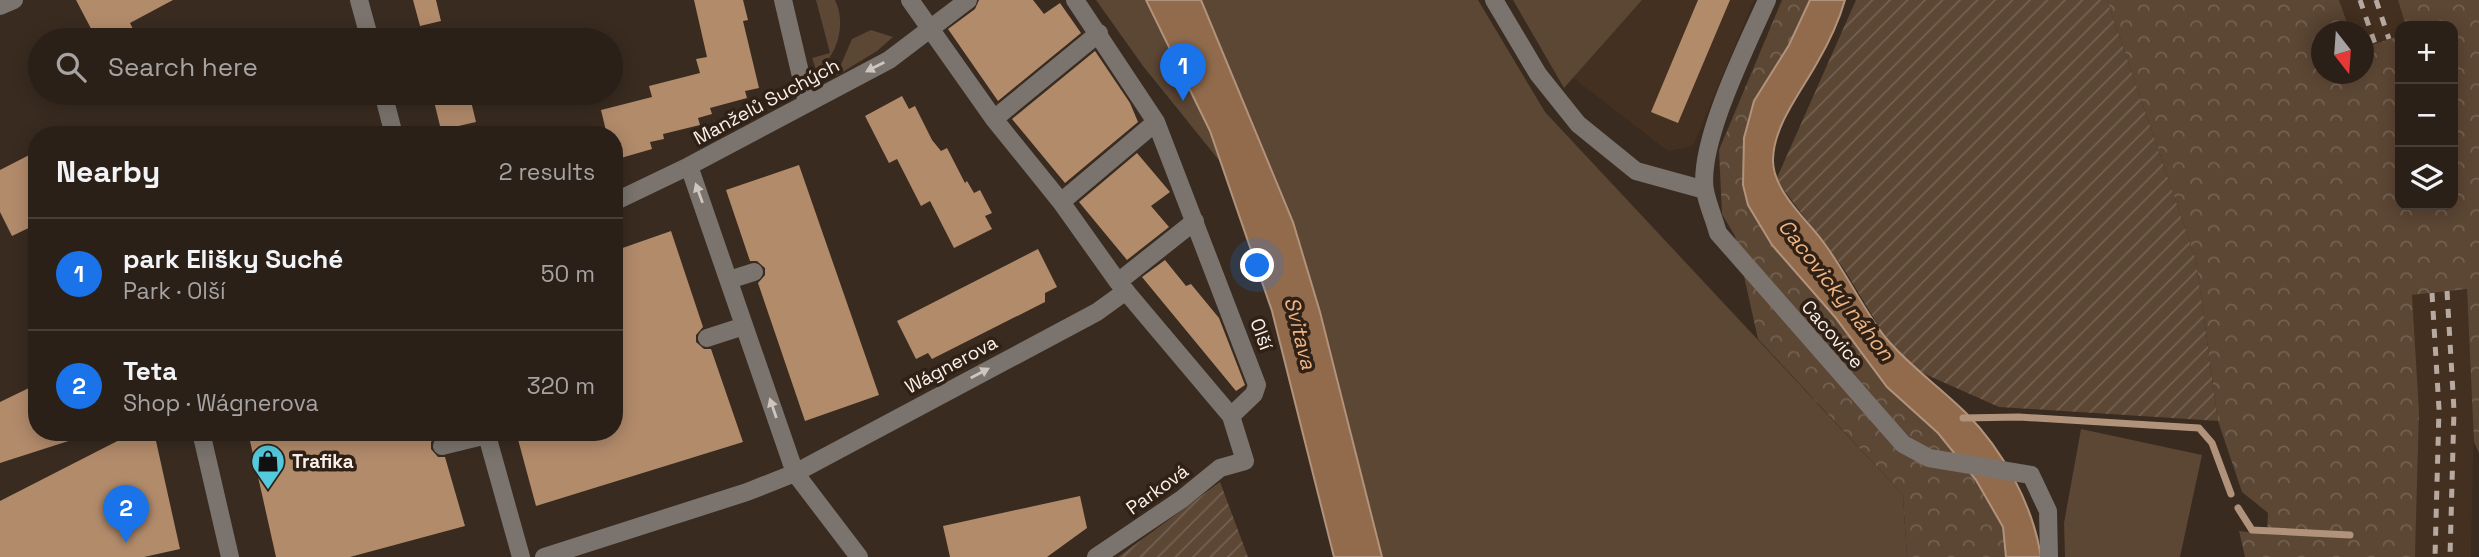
<!DOCTYPE html>
<meta charset="utf-8">
<style>
body{margin:0;font-family:"Space Grotesk",sans-serif;background:#332821;color:#f1f3f6}
.controls{position:absolute;right:21px;top:21px;display:grid;overflow:hidden;border-radius:14px;box-shadow:0 4px 18px #0003}
.controls button{width:63px;height:63px;display:grid;place-items:center;padding:0;border:0;border-bottom:2px solid #473e37;background:#2b2018;color:#f1f3f6;font:35px sans-serif}
.compass{position:absolute;left:2311px;top:21px;width:63px;height:63px;border-radius:50%;background:#2b2018;box-shadow:0 4px 18px #0003;rotate:163deg}
.you{position:absolute;left:1258px;top:266px;width:24px;height:24px;margin:-18px;border:5px solid #fff;border-radius:50%;background:#1a73e8;box-shadow:0 0 0 10px #1a73e833}
.badge{display:grid;place-items:center;width:46px;height:46px;border-radius:50%;background:#1a73e8;color:#fff;font-size:23px;font-weight:700}
.pin{position:absolute;translate:-50% -58px;filter:drop-shadow(0 2px 4px #0008)}
.pin::after{content:'';position:absolute;top:37px;width:24px;height:21px;background:inherit;clip-path:polygon(0 0,100% 0,50% 100%)}
.list{margin:0;padding:0;list-style:none}
h2{display:flex;justify-content:space-between;align-items:center;height:91px;margin:0;padding:0 28px;font-size:30px}
h2 small{font-size:23px;font-weight:400;color:#a6a3a2}
.list li{display:grid;grid-template-columns:46px 1fr auto;gap:21px;align-items:center;box-sizing:border-box;height:112px;padding:0 28px;border-top:2px solid #473e37}
.list b{display:block;font-size:26px;white-space:nowrap}
.list p{margin:0;font-size:23px;white-space:nowrap;color:#a6a3a2}
.list em{font-size:23px;font-style:normal;color:#a6a3a2}
.icon{flex:none;width:38px;height:38px;fill:none;stroke:currentColor;stroke-width:2;stroke-linecap:round;stroke-linejoin:round}
.map{position:relative;flex:none;width:2479px;height:557px;overflow:hidden}
.search{position:absolute;background:#2b2018;box-shadow:0 4px 18px #0003;left:28px;top:28px;width:595px;height:77px;display:flex;align-items:center;gap:18px;box-sizing:border-box;padding:0 24px;border-radius:38px;color:#a6a3a2;font-size:26px}
.panel{position:absolute;background:#2b2018;box-shadow:0 4px 18px #0003;left:28px;top:126px;width:595px;height:315px;border-radius:28px}
.map>svg:first-child{display:block}
.built{fill:#443020}
.green{fill:#5c4634}
.forest{fill:url(#forest-crowns)}
.garden{fill:url(#garden-furrows)}
.water{fill:#916b4c;stroke:#b1937b;stroke-width:2}
.lines{fill:none;stroke-linecap:round;stroke-linejoin:round}
.stream{stroke:#b1937b;stroke-width:7}
.building{fill:#b28b6b}
.minor{stroke:#7b746e;stroke-width:18}
.rail{stroke:#b5a9a1;stroke-width:5;stroke-dasharray:9 9;stroke-linecap:butt}
.oneway{fill:#cec5bf}
.labels{text-anchor:middle;stroke-width:7;stroke-linejoin:round;paint-order:stroke}
.street-label{font-size:19px;fill:#fbf1ea;stroke:#2f2116}
.poi-label{font-size:19px;font-weight:bold;fill:#fbf1ea;stroke:#2f2116;text-anchor:start}
.water-label{font-size:21px;font-style:italic;fill:#f0b482;stroke:#2f2116}
</style>
<div class="map">
<svg width="2479" height="557" viewBox="0 0 2479 557">
<defs>
<pattern id="forest-crowns" width="20" height="18" patternUnits="userSpaceOnUse" patternTransform="scale(1.75)"><rect width="20" height="18" fill="#5c4634"/><path d="M2 6a3 3 0 1 1 6 0M12 15a3 3 0 1 1 6 0" fill="none" stroke="#746152"/></pattern>
<pattern id="garden-furrows" width="10" height="10" patternUnits="userSpaceOnUse" patternTransform="scale(1.75)"><rect width="10" height="10" fill="#5c4634"/><path d="M-1 1l2-2M0 10L10 0M9 11l2-2" fill="none" stroke="#746152"/></pattern>
</defs>
<rect width="100%" height="100%" fill="#392b20"/>
<path class="built" d="M1642,0h112l-61,146 -25,5 -96,-74z
M2339,0h59l8,26h-6v10l-36,11v-15l-14,-1z
M2467,289l7,120 -3,148h-56l4,-146 -7,-116z"/>
<path class="green" d="M816,0h19c12,24 2,56 -18,72l-5,-14 18,-5z
M1096,0h50l64,131 12,33 -79,-98z
M1201,0h277l67,112 358,383 4,62h-525l-62,-245 -27,-90z
M1513,0h129l-78,88z
M871,30l22,7 -16,14 -41,25 16,-37z
M2081,429l121,26 -22,102h-115l-1,-34z"/>
<path class="forest" d="M1782,0h28l-21,45 -35,56 -10,38 91,178 52,70 51,46 38,47 27,47 3,30h-99l-4,-62 -145,-156 -23,-103 -13,-22 -3,-64z
M2107,0h232l11,31 -28,1v42h42v-27l36,-11v169h53v-179h-47l-8,-26h81v453l-5,-11 -7,-153 -55,6 7,116 -4,146h-170l-6,-26 28,3 1,-21 -26,-21 -24,-71 -22,-161z"/>
<path class="garden" d="M1856,0h251l89,260 22,161 -219,-14 -81,-36 -34,-36 -40,-66 -68,-89z
M1220,482l28,75h-130z"/>
<path class="water" d="M1146,0h55l92,222 27,90 62,245h-48l-62,-246 -62,-180z
M1810,0h35c-6,21 -17,44 -28,63 -16,29 -43,62 -44,96 -1,30 31,58 48,80 24,31 40,67 64,98 24,29 55,50 81,76 37,37 67,92 75,144h-35l-3,-30 -27,-47 -38,-47 -51,-46 -52,-70 -63,-72 -24,-40 -5,-20 1,-47 10,-37 35,-56z"/>
<g class="lines">
<path class="stream" d="M1963,418l56,-1 180,11 13,15 19,51
M2238,508l14,22 98,5"/>
</g>
<path class="building" d="M76,0h97l-43,23 6,12 -11,5h-28z
M413,0h23l5,21 -21,5z
M694,0h49l5,20 -5,1 16,67 -14,3 2,7 -37,10 2,6 -14,4 2,7 -37,9 1,5 -14,3 2,7 -38,11v-25h-7l-6,-25 51,-13 -3,-11 51,-13 -4,-14 11,-2z
M979,0h54l11,14 16,-11 21,30 -83,68 -50,-72 27,-20z
M1698,0h32l-52,123 -27,-11z
M1095,51l35,52 8,19 -73,61 -53,-64z
M432,93h37l7,29 -35,8z
M902,96l7,13 6,-3 17,34 9,11 6,-3 18,35 2,-2 7,12 6,-3 12,23 -7,3 7,13 -38,19 -24,-47 -9,5 -24,-47 -8,4 -24,-47z
M37,151v73l-25,12 -12,-24v-42z
M1137,153l33,39 -19,14 18,21 -42,33 -48,-58z
M799,165l80,230 -74,26 -47,-138 7,-8v-7l-8,-7h-7l-24,-71z
M671,231l32,96 -7,8v7l8,7h7l32,93 -207,64 -20,-74h98v-181z
M1038,249l19,38 -12,6v9l-113,57 -4,-6 -12,6 -19,-38z
M1165,260l21,26 5,-2 28,34 26,67 -9,6 -94,-114z
M31,387l6,11v34h46l1,4 -84,27v-61z
M135,432h19l26,117 -36,8h-144v-56z
M248,432h191l-8,10v7l7,8h7l20,69 -115,31h-74z
M1080,496l7,32 -40,29h-97l-7,-31z"/>
<g class="lines">
<path class="minor" d="M359,0l11,40
M783,0l24,102
M910,0l84,119 67,83 57,80 113,134 14,45 -25,7 -38,31 -86,58
M1075,0l81,122 101,263 -3,9 -23,22
M1494,0l44,74 40,50 58,47 69,19
M1767,0c-20,45 -70,144 -62,191 3,14 9,28 13,42l185,211 26,14 102,17 17,36 1,46
M0,6l14,-6
M383,93l11,42
M994,119l105,-86
M689,166l106,307 64,84
M614,202l75,-36 200,-106 79,-60
M1061,202l95,-80
M729,280l25,-8
M1118,282l77,-61
M707,338l37,-12
M201,432l29,125
M486,432l35,125
M442,446l45,-11
M544,557l203,-65 48,-19 302,-161 29,-21"/>
<path class="rail" d="M2360,0l15,44
M2376,0l13,39
M2447,291l7,119 -4,147
M2432,293l7,116 -4,148"/>
</g>
<defs><path id="oneway-solid" d="M-6-.8H1V-3.2L6.5 0L1 3.2V.8H-6Z" transform="scale(1.75)"/></defs>
<g class="oneway">
<use href="#oneway-solid" transform="translate(875 67) rotate(153)"/>
<use href="#oneway-solid" transform="translate(699 193) rotate(-110)"/>
<use href="#oneway-solid" transform="translate(980 373) rotate(-28)"/>
<use href="#oneway-solid" transform="translate(773 408) rotate(-109)"/>
</g>
<defs>
<g id="shop-pin" transform="scale(1.75)"><path d="M0 17L-7.5 6A9.5 9.5 0 1 1 7.5 6Z" fill="#54cade" stroke="#2f2116"/><path d="M-5-2.5h2.3a2.7 3.5 0 0 1 5.4 0H5L5.5 6h-11ZM-1.5-2.5h3a1.5 2.3 0 0 0-3 0Z" fill="#111"/></g>
</defs>
<g fill-rule="evenodd">
<use href="#shop-pin" x="268" y="461"/>
</g>
<g class="labels">
<g class="street-label">
<text transform="translate(766 101) rotate(-28)" y="7">Manželů Suchých</text>
<text transform="translate(1262 334) rotate(70)" y="7">Olší</text>
<text transform="translate(1833 334) rotate(49)" y="7">Cacovice</text>
<text transform="translate(951 364) rotate(-28)" y="7">Wágnerova</text>
<text transform="translate(1157 489) rotate(-36)" y="7">Parková</text>
</g>
<g class="poi-label">
<text x="292" y="468">Trafika</text>
</g>
<g class="water-label">
<text transform="translate(1836 290) rotate(52)" y="7">Cacovický náhon</text>
<text transform="translate(1300 333) rotate(76)" y="7">Svitava</text>
</g>
</g>
</svg>
<div class="controls">
<button>+</button>
<button>−</button>
<button><svg class="icon" aria-label="layers" viewBox="0 0 24 24"><path d="M12 4l9 5-9 5-9-5zM3 14l9 5 9-5"/></svg></button>
</div>
<svg class="compass" viewBox="-18 -18 36 36"><path d="M0-13l5 13h-10z" fill="#e53935"/><path d="M0 13l5-13h-10z" fill="#a6a3a2"/></svg>
<div class="you"></div>
<div class="pin badge" style="left:1183px;top:101px">1</div>
<div class="pin badge" style="left:126px;top:543px">2</div>
<div class="search"><svg class="icon" aria-label="search" viewBox="0 0 24 24"><circle cx="10" cy="10" r="6"/><path d="M15 15l6 6"/></svg>Search here</div>
<section class="panel">
<h2>Nearby<small>2 results</small></h2>
<ul class="list">
<li><span class="badge">1</span><div><b>park Elišky Suché</b><p>Park · Olší</p></div><em>50 m</em></li>
<li><span class="badge">2</span><div><b>Teta</b><p>Shop · Wágnerova</p></div><em>320 m</em></li>
</ul>
</section>
</div>
